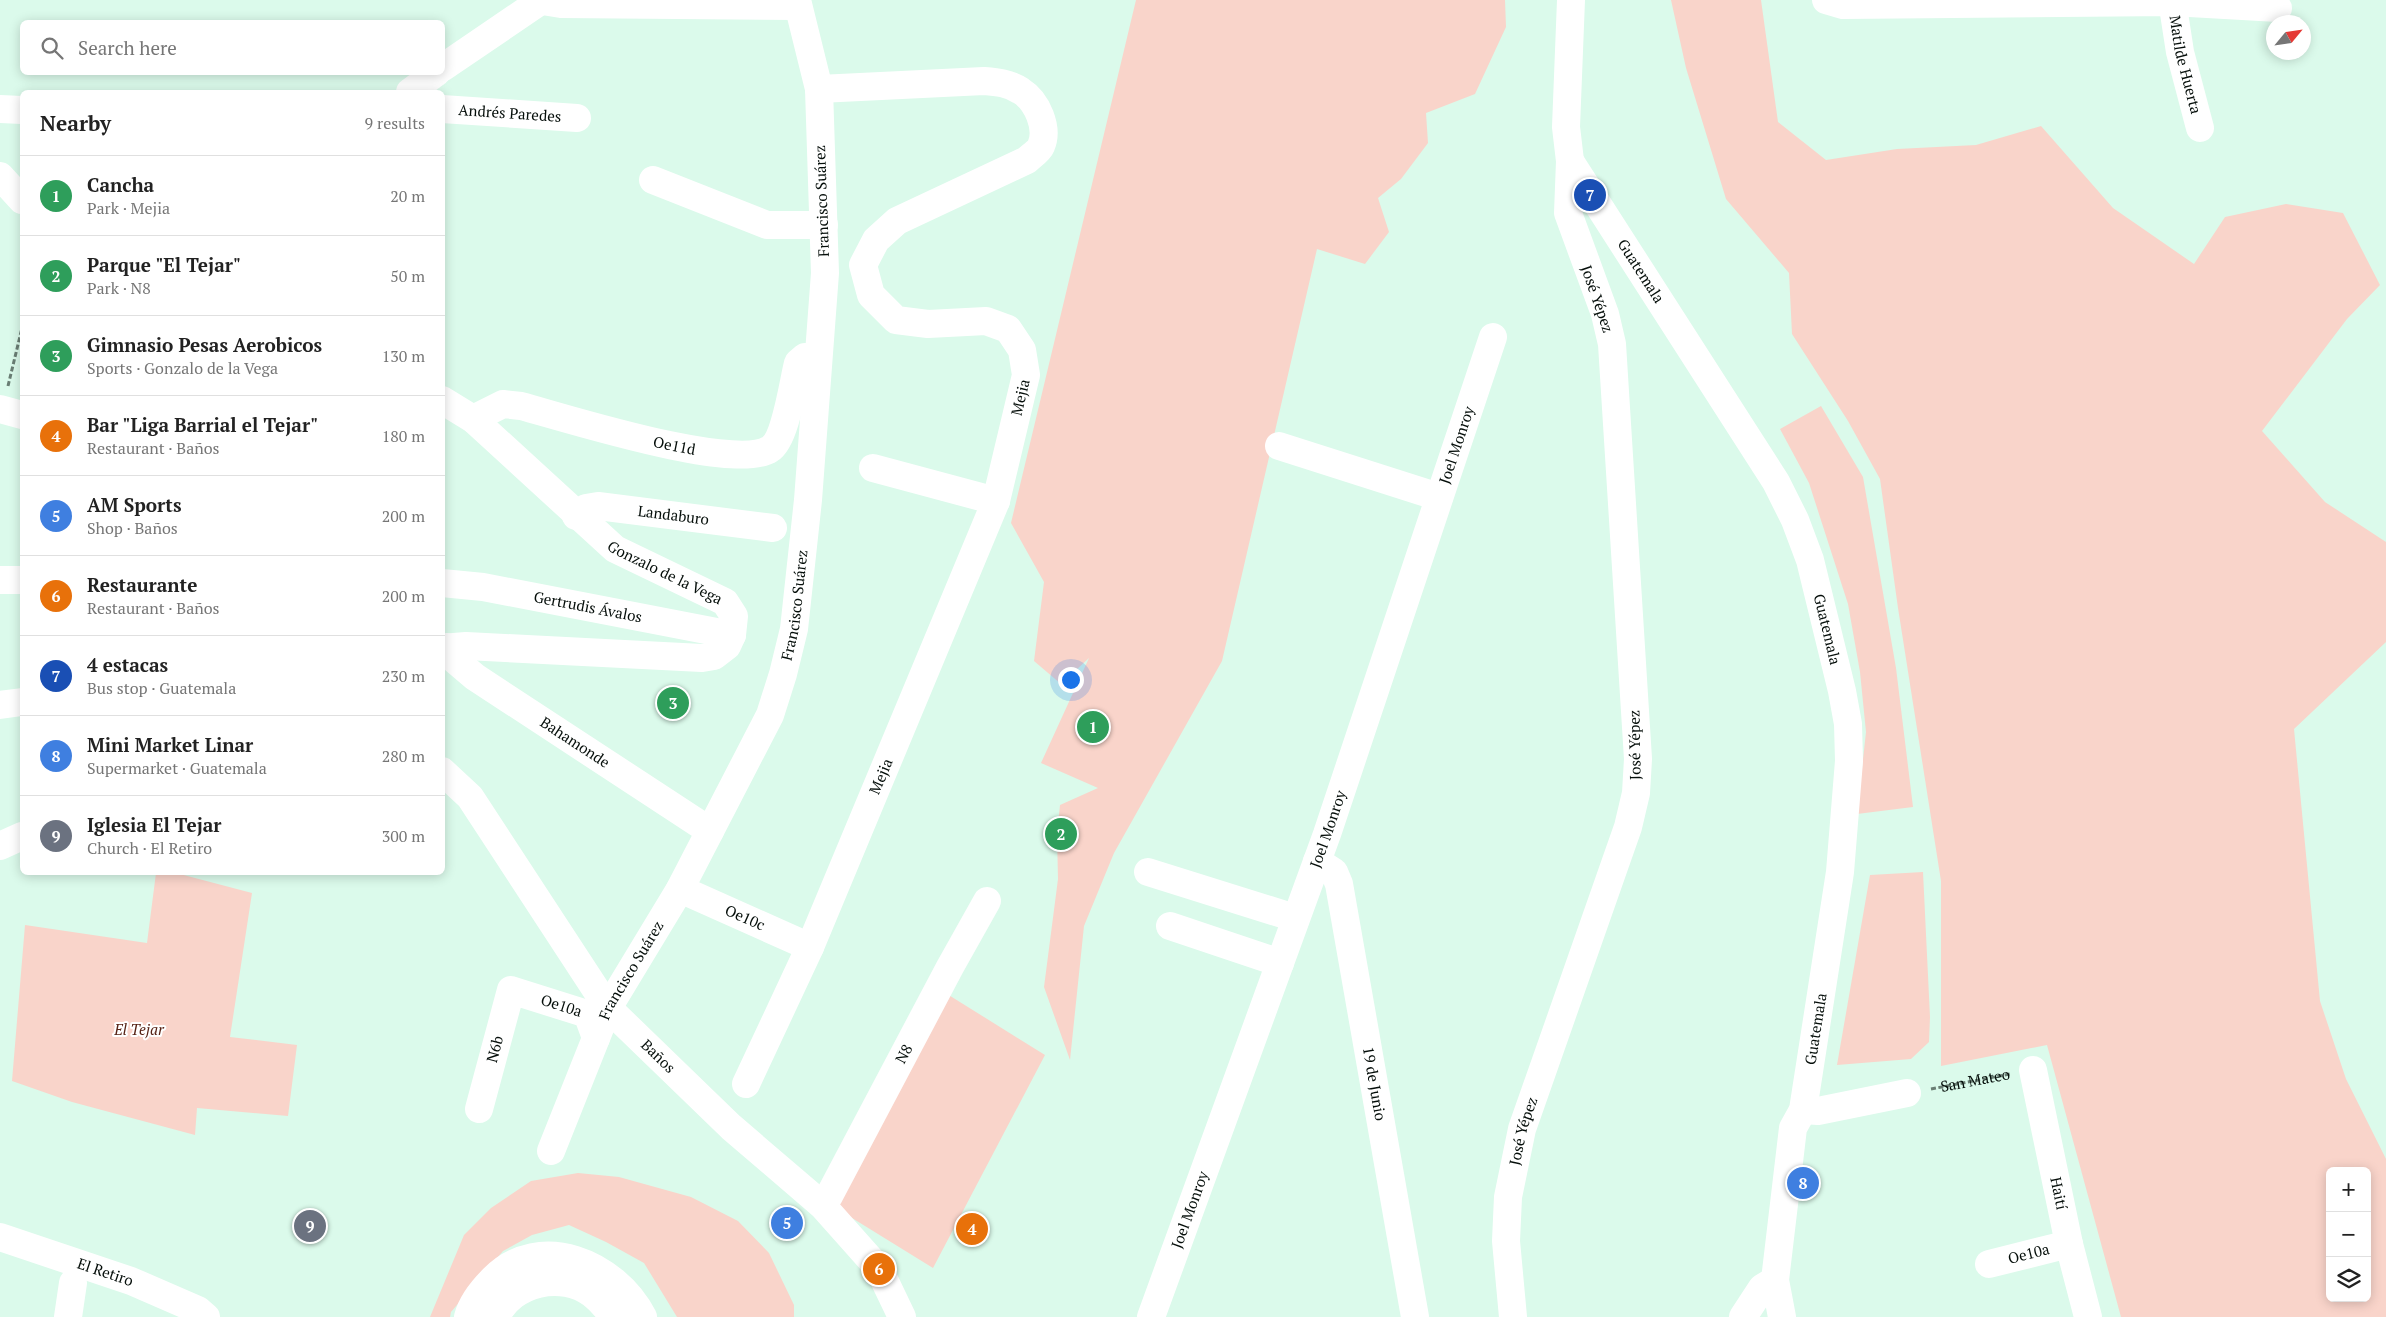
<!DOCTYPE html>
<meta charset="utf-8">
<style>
body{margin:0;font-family:"PT Serif",serif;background:#f6f6f6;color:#222}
.controls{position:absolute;right:15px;bottom:15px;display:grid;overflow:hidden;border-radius:8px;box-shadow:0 2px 12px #0003}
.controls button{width:45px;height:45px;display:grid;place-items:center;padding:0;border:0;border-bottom:1px solid #e0e0e0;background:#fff;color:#222;font:25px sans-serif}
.compass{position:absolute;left:2266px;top:15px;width:45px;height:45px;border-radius:50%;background:#fff;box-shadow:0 2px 12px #0003;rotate:61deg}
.you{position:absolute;left:1070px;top:679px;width:18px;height:18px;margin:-12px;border:4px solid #fff;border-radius:50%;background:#1a73e8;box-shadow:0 0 0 8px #1a73e833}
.badge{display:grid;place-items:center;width:32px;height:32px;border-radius:50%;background:#db2777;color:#fff;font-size:16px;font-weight:700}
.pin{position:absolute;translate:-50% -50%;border:2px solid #fff;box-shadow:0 1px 5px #0006}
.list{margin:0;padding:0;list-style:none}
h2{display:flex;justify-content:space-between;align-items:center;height:65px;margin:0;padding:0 20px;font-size:21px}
h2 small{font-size:16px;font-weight:400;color:#767676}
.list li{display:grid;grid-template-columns:32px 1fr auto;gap:15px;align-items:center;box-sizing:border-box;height:80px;padding:0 20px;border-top:1px solid #e0e0e0}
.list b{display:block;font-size:19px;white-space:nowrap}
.list p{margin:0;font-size:16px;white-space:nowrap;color:#767676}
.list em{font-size:16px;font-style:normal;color:#767676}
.icon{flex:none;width:28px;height:28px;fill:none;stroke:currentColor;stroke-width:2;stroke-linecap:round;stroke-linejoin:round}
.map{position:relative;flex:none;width:2386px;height:1317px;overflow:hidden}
.search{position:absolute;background:#fff;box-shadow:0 2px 12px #0003;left:20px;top:20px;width:425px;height:55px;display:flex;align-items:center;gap:12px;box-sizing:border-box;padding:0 18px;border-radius:8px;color:#767676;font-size:19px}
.panel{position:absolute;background:#fff;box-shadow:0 2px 12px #0003;left:20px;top:90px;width:425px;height:785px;border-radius:8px}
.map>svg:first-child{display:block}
.green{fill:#f9d4ca;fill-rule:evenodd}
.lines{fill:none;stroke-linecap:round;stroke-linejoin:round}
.path{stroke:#6a7e74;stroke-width:3;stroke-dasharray:5 2.5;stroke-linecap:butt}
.minor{stroke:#fff;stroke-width:28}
.major{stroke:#fff;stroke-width:28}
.labels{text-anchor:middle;stroke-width:4;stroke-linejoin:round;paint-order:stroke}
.street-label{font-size:15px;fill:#050e0a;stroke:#fff}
.park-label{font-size:15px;font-style:italic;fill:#562215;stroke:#fff}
</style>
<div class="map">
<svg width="2386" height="1317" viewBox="0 0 2386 1317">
<rect width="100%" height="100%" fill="#dbfaeb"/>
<path class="green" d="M1136,0h369l1,27 -31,67 -49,19 2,30 -27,36 -23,19 11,34 -24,32 -48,-15 -95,412 -108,192 -30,73 -14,134 -26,-73 14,-108 -1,-45 3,-29 38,-17 -57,-25 48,-105 -28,26 -27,-23 10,-79 -33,-59z
M1671,0h90l17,122 48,38 71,-11 79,-4 65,-19 72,82 81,56 31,-47 61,-13 57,9 37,72 -33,34 -85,112 63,71 61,40v100l-92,87 26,272 26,78 40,80v158h-265l-74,-272 -106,21v-185l-43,-273 -18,-129 -32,-58 -56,-87 -3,-61 -63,-74 -40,-131zM2330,1171h37v127h-37z
M1821,406l42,71 33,191 17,139 -56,7 9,-82 -6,-60 -12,-68 -39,-121 -29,-54z
M1923,872l7,145 -1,25 -18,17 -74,6 33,-190z
M156,873h20l76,20 -22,144 67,8 -9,71 -91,-8 -2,27 -123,-33 -60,-21 13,-156 122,18z
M939,989l106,66 -112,213 -102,-63z
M578,1173l41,4 72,20 47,24 31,32 25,52v12h-117l-33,-54 -38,-21 -37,-17 -37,10 -29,16 -52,61 -1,5h-20l34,-82 27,-27 40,-27z"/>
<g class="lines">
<g class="path">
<path d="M8,386l14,-58"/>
<path id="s1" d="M1931,1089l79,-15"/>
</g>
<g class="minor">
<path d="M536,0l25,4 237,2"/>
<path d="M1826,0l17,5 329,-3 106,6"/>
<path id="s2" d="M2172,0l8,52 20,76"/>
<path d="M442,68l100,-68"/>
<path d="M410,92l27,-20"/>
<path d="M0,109l22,1"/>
<path id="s3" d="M442,109l135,9"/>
<path id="s4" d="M1570,161l206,321 19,38 15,40 32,131 6,33 1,37 -9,111 -37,238 -10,18 -18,152 7,37"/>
<path d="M0,176l22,24"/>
<path d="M653,180l114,45h57"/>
<path id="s5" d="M442,400l31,19 142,130 110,53 9,14 -2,19 -5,11 -13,10 -12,2 -236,-12 -24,2"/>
<path d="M0,409l22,6"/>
<path id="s6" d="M473,419l30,-15 18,2c45,12 214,66 249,43 16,-10 23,-67 28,-86l7,-6 12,1"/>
<path d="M1279,446l160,51"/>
<path d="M873,468l123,33"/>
<path id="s7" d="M576,516l10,-8 12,-2 175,22"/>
<path d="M0,580h22"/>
<path id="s8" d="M442,583l41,4 249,48"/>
<path id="s9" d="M447,647l8,13 20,17 235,154"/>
<path d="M0,705l22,-3"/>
<path id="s10" d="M442,771l28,26 138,211 123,119 91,78 57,64 23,48"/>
<path d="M0,846l22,-10"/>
<path id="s11" d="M1317,861l17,11 5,12 76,433"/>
<path d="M1148,872l147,46"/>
<path id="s12" d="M680,889l130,58"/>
<path d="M1170,926l110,37"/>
<path id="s13" d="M2033,1070l36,174 19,73"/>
<path id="s14" d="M746,1084l64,-137 186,-446 30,-126 -4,-25 -14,-21 -22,-8 -58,3 -32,-4 -25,-25 -8,-30 13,-25 21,-19 130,-61c4,-4 12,-9 14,-14 8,-18 -4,-45 -20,-55 -12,-8 -24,-9 -37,-10l-165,8"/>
<path id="s15" d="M479,1109l32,-119 73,23 4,3 8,22"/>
<path d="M1803,1110l15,1 89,-18"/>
<path id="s16" d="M551,1151l57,-143 72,-119 90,-174 13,-41 11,-45 14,-129 17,-227 -6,-184 -22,-89"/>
<path id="s17" d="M822,1205l7,-9 121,-229 37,-66"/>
<path id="s18" d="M0,1237l131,44 67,29 8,7"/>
<path id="s19" d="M1989,1264l80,-20"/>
<path d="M68,1317l5,-34"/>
<path id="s20" d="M1151,1317l176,-483 166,-497"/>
<path id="s21" d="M1513,1317l-7,-76 2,-44 14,-68 106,-302 8,-34 2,-34 -26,-415 -7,-30 -37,-101 2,-52 -4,-34 5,-127"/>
<path d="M1743,1317l19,-29 13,-8"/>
</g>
<path class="major" d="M468,1317c4,-15 14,-27 25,-38 47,-48 122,-16 150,38
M496,1317c16,-35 66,-46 96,-23 9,7 15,14 21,23"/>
</g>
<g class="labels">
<g class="street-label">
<text dy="5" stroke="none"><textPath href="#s2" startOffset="66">Matilde Huerta</textPath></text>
<text dy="5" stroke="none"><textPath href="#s3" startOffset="68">Andrés Paredes</textPath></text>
<text transform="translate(822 201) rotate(-92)" y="5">Francisco Suárez</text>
<text dy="5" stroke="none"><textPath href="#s4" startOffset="131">Guatemala</textPath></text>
<text transform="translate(1597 299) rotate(71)" y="5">José Yépez</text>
<text dy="5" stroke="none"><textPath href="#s14" startOffset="741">Mejia</textPath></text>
<text dy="5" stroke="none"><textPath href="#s20" startOffset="924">Joel Monroy</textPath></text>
<text dy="5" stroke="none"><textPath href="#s6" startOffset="210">Oe11d</textPath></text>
<text dy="5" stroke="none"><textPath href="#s7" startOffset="101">Landaburo</textPath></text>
<text dy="5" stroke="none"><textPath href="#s5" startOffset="284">Gonzalo de la Vega</textPath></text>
<text dy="5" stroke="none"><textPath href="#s16" startOffset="602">Francisco Suárez</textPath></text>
<text dy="5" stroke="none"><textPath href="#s8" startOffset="148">Gertrudis Ávalos</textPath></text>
<text dy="5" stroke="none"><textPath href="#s4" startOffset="538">Guatemala</textPath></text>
<text dy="5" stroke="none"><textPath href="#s9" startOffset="161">Bahamonde</textPath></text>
<text transform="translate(1635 745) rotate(-91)" y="5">José Yépez</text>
<text dy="5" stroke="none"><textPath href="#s14" startOffset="336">Mejia</textPath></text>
<text dy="5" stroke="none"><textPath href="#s20" startOffset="519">Joel Monroy</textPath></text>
<text dy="5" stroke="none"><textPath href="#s12" startOffset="71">Oe10c</textPath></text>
<text dy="5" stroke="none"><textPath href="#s16" startOffset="198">Francisco Suárez</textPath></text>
<text dy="5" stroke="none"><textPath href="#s15" startOffset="176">Oe10a</textPath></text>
<text transform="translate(1816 1029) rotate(-81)" y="5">Guatemala</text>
<text dy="5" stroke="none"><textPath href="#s15" startOffset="62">N6b</textPath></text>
<text dy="5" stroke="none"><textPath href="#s17" startOffset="172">N8</textPath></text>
<text dy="5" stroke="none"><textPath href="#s10" startOffset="360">Baños</textPath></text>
<text dy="5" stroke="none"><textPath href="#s1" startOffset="45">San Mateo</textPath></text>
<text dy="5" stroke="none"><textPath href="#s11" startOffset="236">19 de Junio</textPath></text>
<text dy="5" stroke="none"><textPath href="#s21" startOffset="188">José Yépez</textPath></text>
<text dy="5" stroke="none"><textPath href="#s13" startOffset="126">Haití</textPath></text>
<text dy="5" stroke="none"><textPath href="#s20" startOffset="114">Joel Monroy</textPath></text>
<text dy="5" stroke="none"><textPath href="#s19" startOffset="41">Oe10a</textPath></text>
<text dy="5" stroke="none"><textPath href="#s18" startOffset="111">El Retiro</textPath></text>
</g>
<g class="park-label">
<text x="139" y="1035">El Tejar</text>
</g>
</g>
</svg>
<div class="controls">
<button>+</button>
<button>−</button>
<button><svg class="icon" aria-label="layers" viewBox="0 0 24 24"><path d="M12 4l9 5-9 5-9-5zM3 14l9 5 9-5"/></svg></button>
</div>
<svg class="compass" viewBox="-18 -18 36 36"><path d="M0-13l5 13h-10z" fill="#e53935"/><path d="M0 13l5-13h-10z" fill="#767676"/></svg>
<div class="you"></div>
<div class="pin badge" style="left:1093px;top:727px;background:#2e9e5b">1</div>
<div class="pin badge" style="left:1061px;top:834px;background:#2e9e5b">2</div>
<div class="pin badge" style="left:673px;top:703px;background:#2e9e5b">3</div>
<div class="pin badge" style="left:972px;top:1229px;background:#e8710a">4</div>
<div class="pin badge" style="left:787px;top:1223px;background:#3f7fe0">5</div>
<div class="pin badge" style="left:879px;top:1269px;background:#e8710a">6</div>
<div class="pin badge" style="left:1590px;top:195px;background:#1a4fb4">7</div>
<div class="pin badge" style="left:1803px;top:1183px;background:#3f7fe0">8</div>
<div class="pin badge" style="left:310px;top:1226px;background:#6b7280">9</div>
<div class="search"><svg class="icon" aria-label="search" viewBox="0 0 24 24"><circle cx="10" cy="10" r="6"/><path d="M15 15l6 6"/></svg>Search here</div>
<section class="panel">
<h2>Nearby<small>9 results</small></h2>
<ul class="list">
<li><span class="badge" style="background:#2e9e5b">1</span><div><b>Cancha</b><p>Park · Mejia</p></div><em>20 m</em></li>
<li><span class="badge" style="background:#2e9e5b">2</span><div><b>Parque &quot;El Tejar&quot;</b><p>Park · N8</p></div><em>50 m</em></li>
<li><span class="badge" style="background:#2e9e5b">3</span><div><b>Gimnasio Pesas Aerobicos</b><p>Sports · Gonzalo de la Vega</p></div><em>130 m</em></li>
<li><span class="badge" style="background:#e8710a">4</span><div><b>Bar &quot;Liga Barrial el Tejar&quot;</b><p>Restaurant · Baños</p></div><em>180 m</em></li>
<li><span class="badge" style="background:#3f7fe0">5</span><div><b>AM Sports</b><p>Shop · Baños</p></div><em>200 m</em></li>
<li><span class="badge" style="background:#e8710a">6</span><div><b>Restaurante</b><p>Restaurant · Baños</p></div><em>200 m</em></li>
<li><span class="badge" style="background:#1a4fb4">7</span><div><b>4 estacas</b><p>Bus stop · Guatemala</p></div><em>230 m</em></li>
<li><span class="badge" style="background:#3f7fe0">8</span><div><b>Mini Market Linar</b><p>Supermarket · Guatemala</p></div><em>280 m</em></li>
<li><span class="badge" style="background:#6b7280">9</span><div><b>Iglesia El Tejar</b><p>Church · El Retiro</p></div><em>300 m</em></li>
</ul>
</section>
</div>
